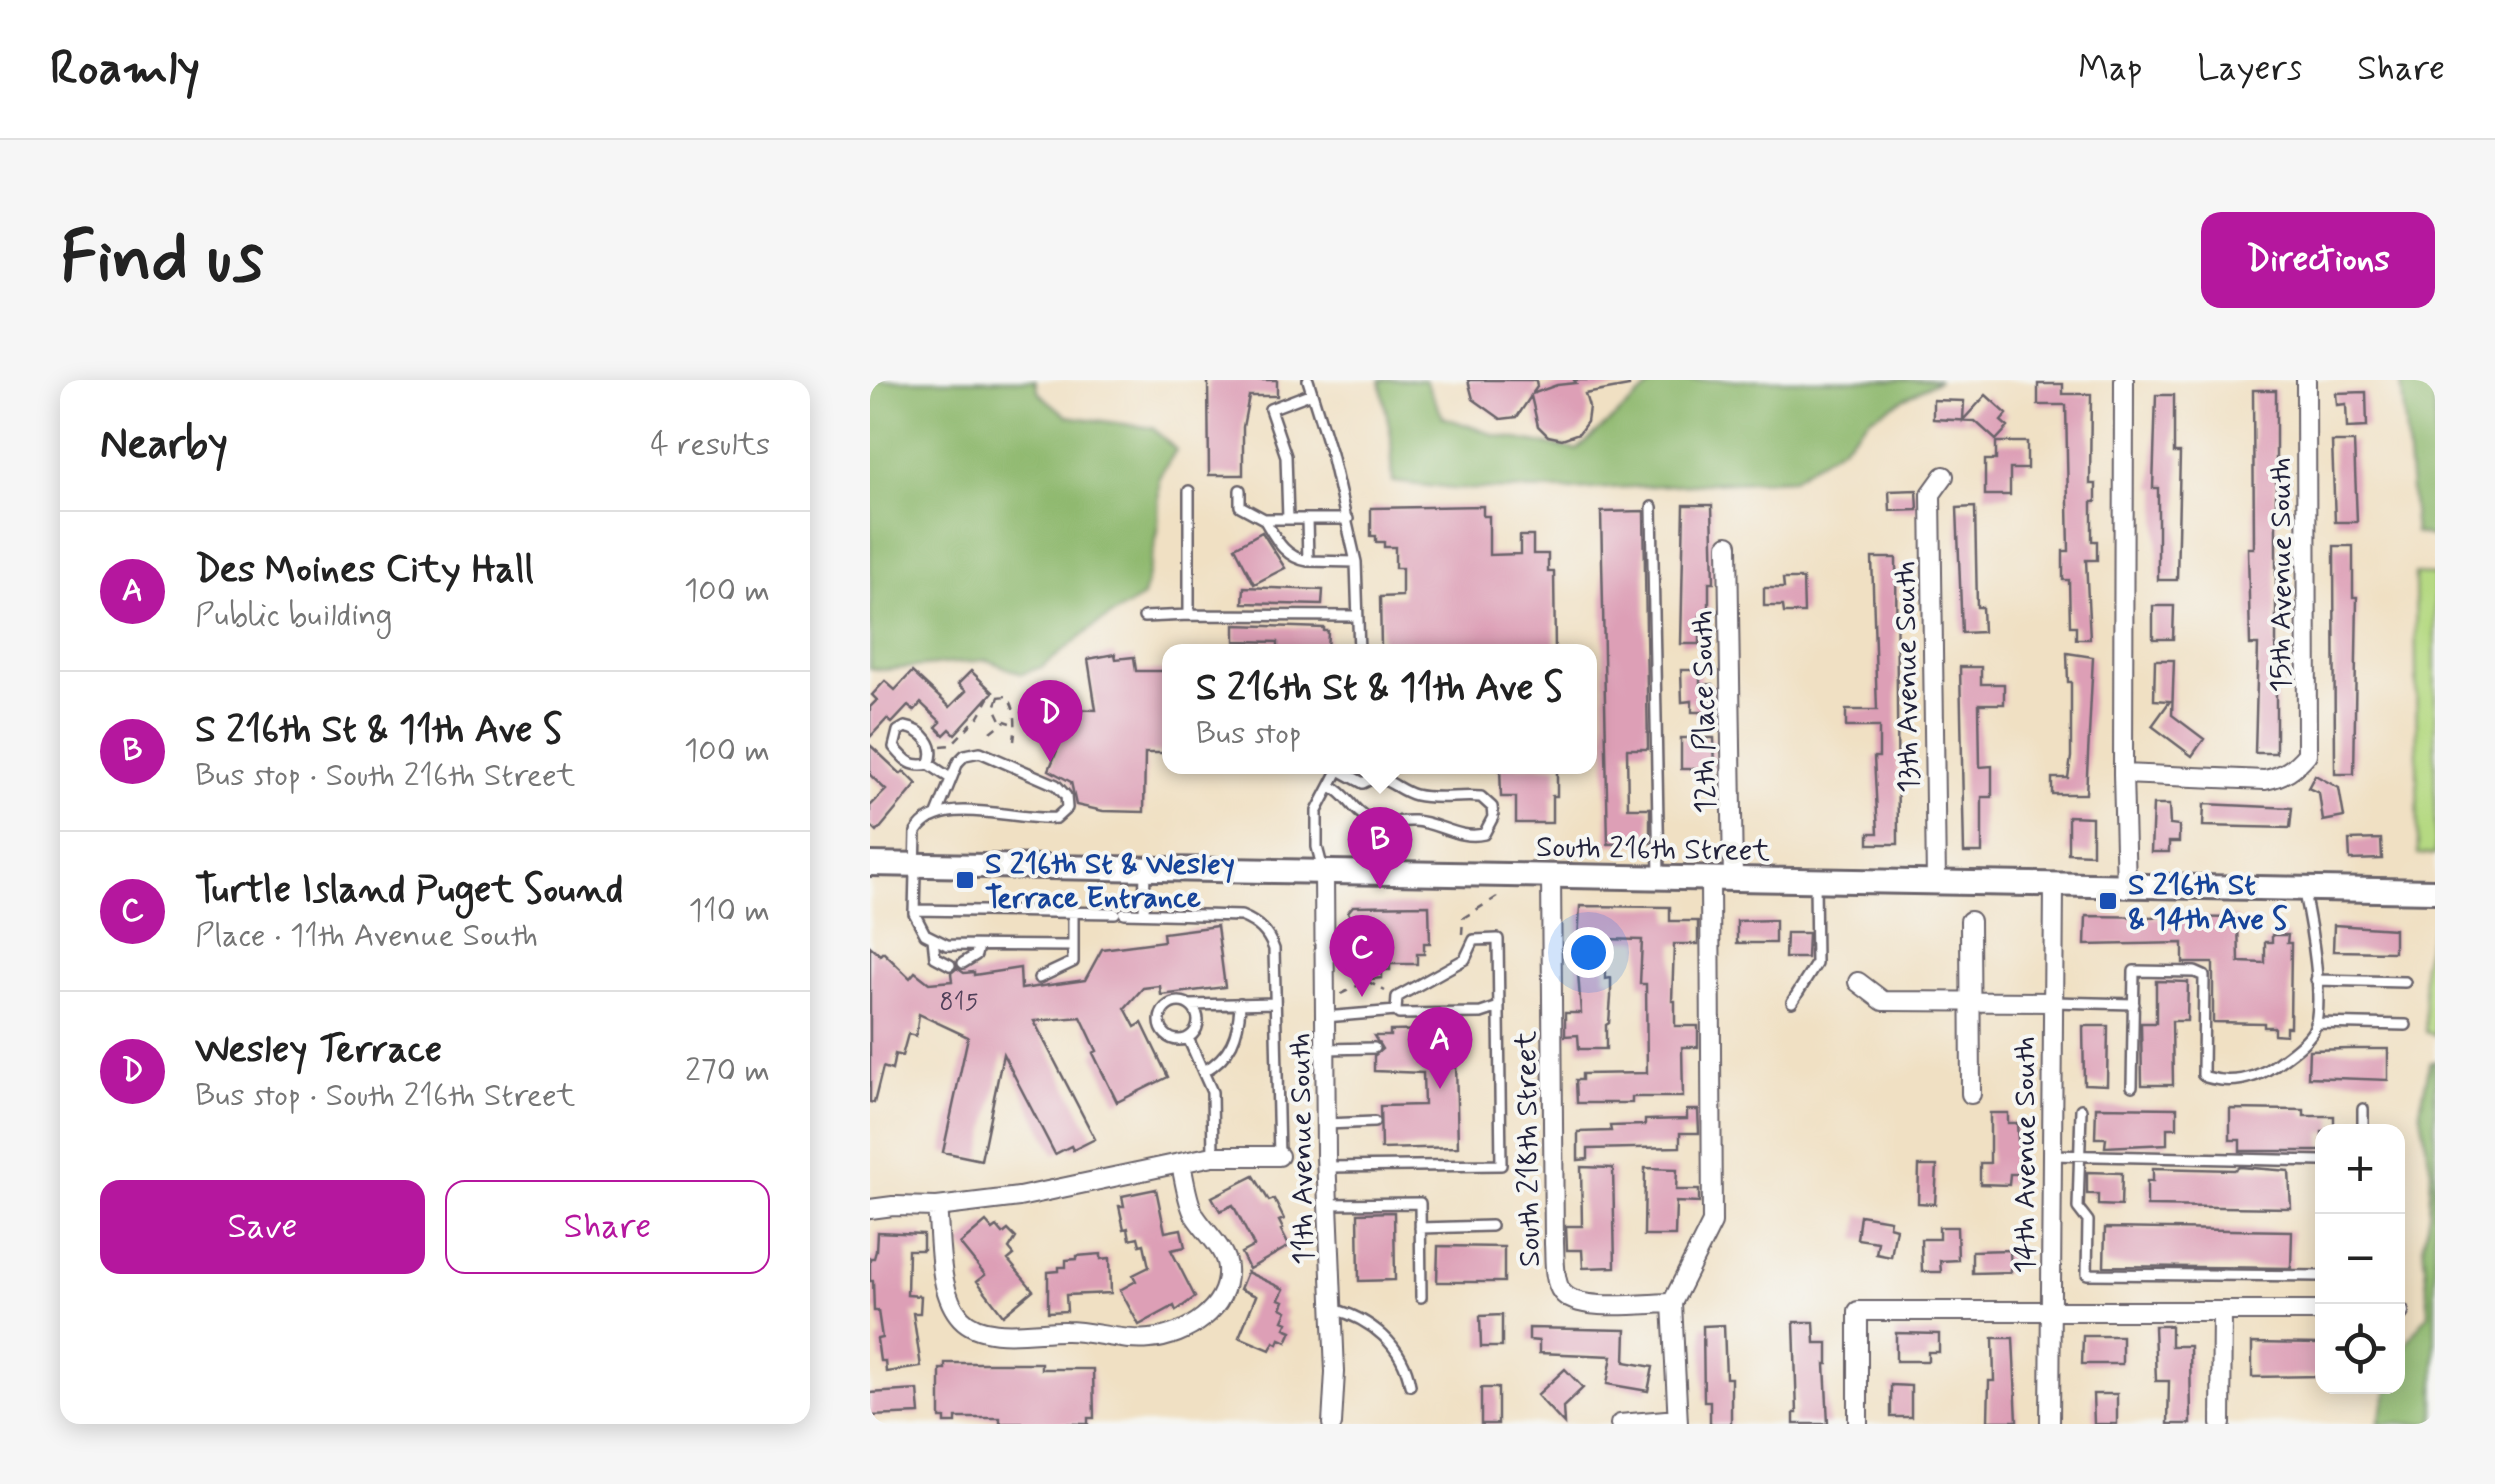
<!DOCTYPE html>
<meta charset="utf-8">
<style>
body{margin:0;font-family:Mynerve,sans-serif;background:#f6f6f6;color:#222}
.controls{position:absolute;right:30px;bottom:30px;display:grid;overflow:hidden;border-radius:20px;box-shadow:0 5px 25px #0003}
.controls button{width:90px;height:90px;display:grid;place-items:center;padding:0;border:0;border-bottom:2px solid #e0e0e0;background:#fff;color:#222;font:50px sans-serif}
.you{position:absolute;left:718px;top:572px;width:35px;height:35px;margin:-25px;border:8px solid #fff;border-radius:50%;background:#1a73e8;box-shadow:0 0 0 15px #1a73e833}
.badge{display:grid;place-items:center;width:65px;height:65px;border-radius:50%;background:#b5179e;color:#fff;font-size:32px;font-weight:700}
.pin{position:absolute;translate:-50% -82px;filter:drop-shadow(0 2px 5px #0008)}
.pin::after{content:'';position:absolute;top:52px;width:35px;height:30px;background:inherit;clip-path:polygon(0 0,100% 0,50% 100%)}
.popup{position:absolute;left:292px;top:264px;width:435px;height:130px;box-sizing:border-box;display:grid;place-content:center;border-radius:20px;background:#fff;filter:drop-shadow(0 2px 8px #0005);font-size:32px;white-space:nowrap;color:#767676}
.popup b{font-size:38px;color:#222}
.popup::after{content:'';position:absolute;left:50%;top:100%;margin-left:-20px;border:20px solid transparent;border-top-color:#fff}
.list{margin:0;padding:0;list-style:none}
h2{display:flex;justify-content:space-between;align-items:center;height:130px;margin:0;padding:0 40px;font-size:42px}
h2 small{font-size:32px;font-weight:400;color:#767676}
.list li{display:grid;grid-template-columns:65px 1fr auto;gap:30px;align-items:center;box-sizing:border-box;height:160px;padding:0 40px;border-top:2px solid #e0e0e0}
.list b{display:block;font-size:38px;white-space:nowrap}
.list p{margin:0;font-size:32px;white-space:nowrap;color:#767676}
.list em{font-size:32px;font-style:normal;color:#767676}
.actions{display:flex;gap:20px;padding:30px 40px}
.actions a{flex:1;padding:22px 0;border:2px solid #b5179e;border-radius:20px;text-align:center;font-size:35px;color:#b5179e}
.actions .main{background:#b5179e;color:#fff}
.icon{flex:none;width:55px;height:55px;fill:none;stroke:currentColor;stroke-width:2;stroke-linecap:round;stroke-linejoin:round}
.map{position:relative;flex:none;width:1565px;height:1044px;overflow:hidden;border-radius:20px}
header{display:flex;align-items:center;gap:60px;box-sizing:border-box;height:140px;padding:0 50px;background:#fff;border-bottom:2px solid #e0e0e0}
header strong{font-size:48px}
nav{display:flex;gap:55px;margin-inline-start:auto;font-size:35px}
.intro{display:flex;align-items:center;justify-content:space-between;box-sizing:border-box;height:240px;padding:0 60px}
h1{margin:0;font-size:70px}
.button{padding:25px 45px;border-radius:20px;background:#b5179e;color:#fff;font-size:35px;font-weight:700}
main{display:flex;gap:60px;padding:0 60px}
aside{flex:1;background:#fff;border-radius:20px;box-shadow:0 5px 25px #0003}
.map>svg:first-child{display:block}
.green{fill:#b5d982;stroke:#6c7e5e;stroke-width:2.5}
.forest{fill:#90b970;stroke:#596e56;stroke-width:2.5}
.building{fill:#dd9fb6}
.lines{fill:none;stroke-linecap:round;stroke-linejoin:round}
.lane-casing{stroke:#6a646b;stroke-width:14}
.street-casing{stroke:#6a646b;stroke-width:22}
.secondary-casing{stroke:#6a646b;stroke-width:28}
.path{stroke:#6a646b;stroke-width:2.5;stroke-dasharray:8 8;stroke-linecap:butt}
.lane{stroke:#fff;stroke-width:9}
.street{stroke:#fff;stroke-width:18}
.secondary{stroke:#fff;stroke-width:22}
.transit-dot{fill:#1a4fb4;stroke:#f6f6f2;stroke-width:4}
.labels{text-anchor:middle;stroke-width:8;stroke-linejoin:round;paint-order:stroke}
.number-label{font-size:25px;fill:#51415a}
.street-label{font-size:30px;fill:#22223b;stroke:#f6f6f2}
.transit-label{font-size:30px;font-weight:bold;fill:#164399;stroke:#f6f6f2;text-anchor:start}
</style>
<header>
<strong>Roamly</strong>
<nav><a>Map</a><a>Layers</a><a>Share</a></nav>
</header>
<div class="intro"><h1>Find us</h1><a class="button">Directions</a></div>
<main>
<aside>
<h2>Nearby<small>4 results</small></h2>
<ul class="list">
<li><span class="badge">A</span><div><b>Des Moines City Hall</b><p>Public building</p></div><em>100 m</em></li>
<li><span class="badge">B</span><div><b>S 216th St &amp; 11th Ave S</b><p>Bus stop · South 216th Street</p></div><em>100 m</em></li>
<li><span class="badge">C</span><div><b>Turtle Island Puget Sound</b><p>Place · 11th Avenue South</p></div><em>110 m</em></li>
<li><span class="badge">D</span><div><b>Wesley Terrace</b><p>Bus stop · South 216th Street</p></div><em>270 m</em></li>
</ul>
<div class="actions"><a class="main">Save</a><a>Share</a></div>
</aside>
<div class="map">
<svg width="1565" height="1044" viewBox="0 0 1565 1044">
<rect width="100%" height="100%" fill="#f6f6f2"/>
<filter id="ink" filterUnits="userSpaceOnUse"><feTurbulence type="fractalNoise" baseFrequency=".01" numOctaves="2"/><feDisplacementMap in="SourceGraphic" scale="20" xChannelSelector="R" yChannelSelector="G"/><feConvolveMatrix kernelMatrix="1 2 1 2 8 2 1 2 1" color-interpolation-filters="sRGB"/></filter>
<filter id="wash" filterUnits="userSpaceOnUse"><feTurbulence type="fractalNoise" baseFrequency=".0048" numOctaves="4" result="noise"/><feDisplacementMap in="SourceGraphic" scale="40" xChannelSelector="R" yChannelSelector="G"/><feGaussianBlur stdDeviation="2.25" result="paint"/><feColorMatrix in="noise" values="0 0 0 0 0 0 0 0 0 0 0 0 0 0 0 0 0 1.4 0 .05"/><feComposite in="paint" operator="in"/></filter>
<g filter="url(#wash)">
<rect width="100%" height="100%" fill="#f0e0c3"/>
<path class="green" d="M1545,194l20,1v280l-17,-1z
M1565,538v118l-9,-4 -3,-68z"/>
<path class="forest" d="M0,0h165l4,13 28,23 86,12 23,22 -17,27 -1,54 -15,66 -47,28 -52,41 -22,8 -35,-14 -104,10 -13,-2z
M510,0h45l18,37 52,18 82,15 81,-70h281l-68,37 -29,29 -51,33 -219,11 -119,-1 -60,-7 -2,-46z
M1531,0h34v158l-20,-5z
M1565,681v363h-57l11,-37 9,-1c0,-32 9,-49 31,-72l-6,-70 6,-30 2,-43 -11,-62 10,-46z"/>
<g id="blocks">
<path class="building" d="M338,0h69v16h-28l-6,31v48h-34z
M598,0h68l1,7 -5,7 25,-9 19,-2 -2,-3h54l1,6 -44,8 4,13 -2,15 -8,11 -17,6 -14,-3 -10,-10 -7,-30 -14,21 -16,2 -28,-20z
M1168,4h25v10h28l-1,90h6v18h-4v39h5v19h-11l4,79h-14v-13h-6l-1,-46h-6v-29h6l-3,-146h-28z
M1383,10h23v363h-21l3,-108h-8l-2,-97h6z
M1496,12l1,35 -20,1 -1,-24 -9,1 -1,-12z
M1116,15l21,19 -6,7 7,6 -12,13 -21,-19 -42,-2v-19l31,1 -1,19z
M1286,15h18v58h6l-3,127h-19v-92h-5z
M1126,62h31v27h-17v26h-25v-35h11z
M1462,62h22l3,80h-22z
M1047,110l1,20 -28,1 -1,-20z
M814,125h28l2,77h-5v33h-9v29h-19z
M613,126v10h6v39l31,-1v-18h13v18h15v18h6l1,80 -174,-4 -1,-51 22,-1v-28h-7v-21h-11v-5h-8v-6h-5v-28z
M1105,127l2,100h5l1,25 -21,1 -5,-125z
M774,131l4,238h-21l1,59h22v35l-42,1 -7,-332z
M392,152l23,36 -31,16 -19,-37z
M1464,166h19v51h4l-3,177h-19z
M1002,178h24l2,286h-29v-11h9l-4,-76h5v-30h-33v-17h31z
M913,199h20l1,34h-20l-1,-7h-19v-18h20z
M374,207l79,3 -1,15 -79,-2z
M1283,226h21l-1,33h-20z
M365,245l89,3v3h4l-1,21h-49v-10l-43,-1z
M1197,273l26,4 -7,137h-34v-16h16l3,-21v-75h-3z
M245,274l1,5 18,-2 2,14h34v82h-25l-1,59 -41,-1 -27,-6 -5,-23 -22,-12 12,-29 -20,-1 1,-36h25v5l29,1 -8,-51z
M1285,280h19l-2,55 32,24 -12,17 -40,-30 18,-25 -16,-1z
M1090,287h21v17h23v20h-25l1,63 12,-1v31h-10v56h-18z
M811,290h19v15l13,-1v17h-5v11h-16v-11l-10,1z
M101,291l22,21 -38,42 -5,-5 -6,6 -8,-8 5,-5 -20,-19 -7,8 -6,-5 -16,17 -5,-4 -17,18v-30l7,-7 -5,-5 13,-14 10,9 17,-18 38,35 16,-16 -8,-7z
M811,358h33l1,31h-34z
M0,365l31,29 3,-3 13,13 -40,48 -7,-7v-19l16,-16 -16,-15z
M630,386h57v30h-5v27h-36v-26h-15z
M1445,395l24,13 5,29 -21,4 -4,-28 -11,-5z
M1334,424l88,4 -2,20 -87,-2z
M1283,425h16l1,20 9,1v16h-10v10h-18z
M1198,436l24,1v37l-24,-1z
M1511,459l1,20 -32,1 -1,-20z
M559,525l1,38h-6v11h-7v10h-27v6h-8v8l-11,1v-7h-6l-1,-6h-4l-3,-4 -4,-39 -5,-11 5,-6z
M710,526l90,1v14h28v23h-24l-2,57h3v25h23v21h-16l1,50h-51v6h-55l-1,-23h6v-6l65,-1 -1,-89h-6l2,-44 -37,-1v40l6,-1v19l-2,26 -3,2v24h-27l-1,-14 -13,1v-23h16l-4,-54z
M1216,536l152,2 1,44 26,1v-21h7v-7h16l-1,8h4l-1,84h-4v8l-12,-1v-7h-10v-4l-51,-1v-59h-30v-20l-98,2z
M905,540v23h-38v-22z
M1464,545l60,4v23l-61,-1z
M347,546l8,61 -64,8 -1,-9 -17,2 -18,20 10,19 7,-4 26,54 -51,25 -24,-49 4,-2 -16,-34 -47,4 61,118 -22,11 -2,-4 -16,8 -52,-100 -22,106 -38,-8 25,-115 -49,-23 -3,22 -8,-2 -6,22 -7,-2 -3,16 -9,-3 -9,36 -4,-1v-156l10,9 3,-3 27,26 5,-6 14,11 23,-2 -1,-8 6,-5 7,5 10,-1v3l46,-7 1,21 64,-9 17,-31 62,-8 -1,-8z
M916,553h22l-1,25h-22z
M1286,601l32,1 -1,39h-15l1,64h-31l-1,-62h15z
M1213,646h25l-1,59 -23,-1z
M564,650v32h22l2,85 -77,2 -1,-43 44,-1 -1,-32 -49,-2v-15l8,-7 -8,-13h16v-5z
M1480,669h38v31l-80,-3 1,-27z
M1226,727l81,1v20h-10v16l-62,3 1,-9h-11z
M1360,729l74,1v6h30v16h-12v19h-82v-11h-10z
M817,730h11l1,23h-19v14l-92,2v10l-10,1v-28l33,-1 -1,-5 35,-1v-5l42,-1z
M1120,733h18v10h9l3,51h-10l-1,11 -29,-1v-21h10z
M1049,786h18l-2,38 -17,-1z
M711,787l32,1 2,99 -32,1 -1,-18h-15l-1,-24h16z
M1370,787l49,4 2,37 -144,-2v-25h6v-13l81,2z
M775,788l32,1 -1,21h23v13l-23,-1 -1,34h-31z
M1217,792l35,1 -1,33 -23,-1v-11h-11z
M384,796l15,25 5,-2 10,20 -5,2 4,8 -2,1 8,16 -40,23 -8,-16 13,-7 -21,-41 -13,6 -8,-14z
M286,809l9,43 16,-3 4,18 -14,3 24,47 -19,14 -2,-5 -35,19 -19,-35 16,-9 -3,-6 16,-8 -5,-23 -4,1 -2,-8 -8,2 -2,-11 -4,1 -5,-23h5l-2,-10z
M524,832l1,68 -36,1 -1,-68z
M990,835l30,5 -1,6 7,2 -5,29 -15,-3 2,-12 -21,-3z
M116,842l7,8 4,-3 6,7 5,-4 8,8 -7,11 5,6 -6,5 25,30 -30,25 -26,-34 8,-6 -25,-31z
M1069,847h18l1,33 -18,1 1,11h-19l-1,-33h18z
M1235,848l187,3 -1,37 -187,-2z
M7,852l46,2v16h-15l-1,45 14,1 -1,17h-7l8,54 -35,5 -1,-11h-5l-3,-22 5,-1 -4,-27h-4l-1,-30h-3v-23h4l2,-7z
M568,866l66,1v35h-67z
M1140,870l1,22 -39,1v-22z
M231,874v5l9,-1 1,35 -45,2 1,16 -19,1v-40l11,-1v-4h7v-7l11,-1v-3z
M377,892l37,17 -5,10 5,2 -3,7 6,3 -4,9 5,2 -3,6 7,3 -5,11 -7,-3 -2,5 -4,-2 -4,8 -31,-13 17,-41 -16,-7z
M632,935v32h-21l-1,-31z
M924,942h20l1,21h13v21h-3l3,60h-34v-11h3z
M854,945l2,53h5v46h-21v-23h-6l-1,-75z
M1284,946h17v20h19l1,78h-23l1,-43h-13z
M659,948l97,2 -1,32 28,5 -5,24 -41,-7 5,-28 -73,-3v-12l-10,-1z
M1026,953l43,1v18h-11v9h-32z
M1213,956h39v28h-40z
M1123,958h20l4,83h-29l1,-40h5z
M1382,963l68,1 2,32 -70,1z
M75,983h96v6h52l1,49h-6v6l-88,-1v-5h-44v5h-11v-5h-5v-49h5z
M695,989l18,19 -20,19 1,17 -27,-29z
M1021,1005l20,1v31h-20z
M611,1008h17v36h-17z
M48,1010l2,24 -50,2v-23z
M1223,1014h24v30h-23z"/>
</g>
</g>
<g filter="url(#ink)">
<use href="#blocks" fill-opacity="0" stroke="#6a646b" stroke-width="2.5"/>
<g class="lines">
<g class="lane-casing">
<path id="lane" d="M438,0l23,74 25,108 3,90
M370,110v16l24,13h84
M319,111v124l168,1
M782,127l7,368
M394,139c12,20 20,38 44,42
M418,139l-2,-63 -16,-47 42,-16
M437,139l1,42 48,1
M274,237l45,-2
M59,384c9,-18 -6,-34 -24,-37l-7,4 -4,16c11,13 17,21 35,17l21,14
M461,406c19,10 19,22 35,31 15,9 31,3 48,4 24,1 44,19 70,13l9,-17 -1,-10 -11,-10c-21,-2 -46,3 -66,-2 -20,-5 -31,-25 -52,-12l-24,-13
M67,434l21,-52 7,-7 15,-3 76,33 10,11 1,12 -11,10c-39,4 -116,-26 -140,14l-2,81 11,21 22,11 126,1v-33
M453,490l-6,-23v-36l23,-44
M44,530l201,3
M254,533l117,3c17,7 27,16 33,33l5,207
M274,533l1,-42
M63,559l2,18 15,8
M93,583l13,-8 2,-9
M169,598l34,-16v-16
M1446,600l89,2
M290 641a19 19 0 1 1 38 0a19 19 0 1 1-38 0Z
M922,622l24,-38 -1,-83
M1183,622l81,2
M321,625l84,-2
M455,637l71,-6
M1445,643l91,2
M318,658l24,54 1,63
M455,669l49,-1
M333,692c28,-16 36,-37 37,-69
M1262,706l2,-115 61,1 9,4 -1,99 3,2c27,8 51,2 73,-15 11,-8 27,-19 34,-31 13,-26 -3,-110 -9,-138
M1211,729l-3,99 10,13 -1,53 235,2
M456,744l48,-2
M1493,752v-23
M1181,775l271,6
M457,787l174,-2 -3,-226 -24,1 -9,19 -68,38 -1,14 3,3 82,-1 18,-6
M458,824l92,-1 1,94
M550,848l71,-2
M463,929c38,10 70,36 77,76"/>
</g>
<g class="street-casing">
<path id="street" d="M1254,0l-1,394 3,114
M858,165l5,334
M1253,394l142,6c19,-4 29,-11 42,-26l-1,-374
M454,493l2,283 9,216 -3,52
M681,496l3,368c1,13 -1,37 8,48 15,21 85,11 110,11
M1066,503l-5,-389 13,-18
M1100,541l1,173
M988,602l25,19 170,1
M67,827c4,33 0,85 24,111 23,25 75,12 105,13 27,0 57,11 84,8 36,-3 80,-30 77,-71 -1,-19 -22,-36 -32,-52 -8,-14 -10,-35 -14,-51
M0,829l23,-3 44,1 82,-10 194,-41h66
M1528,932h1
M750,1044l57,-5
M808,1044l-6,-121 40,-80 -2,-344
M988,1044v-113h464
M1180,1044l4,-539
M1351,1044l1,-113"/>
</g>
<g class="secondary-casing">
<path id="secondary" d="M0,484l1565,27"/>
</g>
<path class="path" d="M129,317l-4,10 7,15
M121,352l14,-11 9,3
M71,366l10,-1 28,-29 10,-18 18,-2c10,13 9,30 7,45
M592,554l1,-16 39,-24
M470,586l45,25
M471,614l24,-12"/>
<use href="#lane" class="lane"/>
<use href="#street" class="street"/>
<use href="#secondary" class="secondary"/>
</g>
</g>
<g class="transit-dot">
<rect x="85" y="490" width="20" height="20" rx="5"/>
<rect x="1228" y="511" width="20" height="20" rx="5"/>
</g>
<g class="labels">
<g class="number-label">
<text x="89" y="629">815</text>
</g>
<g class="street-label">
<text transform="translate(1410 195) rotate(-90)" y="10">15th Avenue South</text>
<text transform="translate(1036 297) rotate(-91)" y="10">13th Avenue South</text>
<text transform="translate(833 332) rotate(-91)" y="10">12th Place South</text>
<text transform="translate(783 468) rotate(1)" y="10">South 216th Street</text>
<text transform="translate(431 769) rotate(-91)" y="10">11th Avenue South</text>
<text transform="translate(657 769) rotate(-91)" y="10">South 218th Street</text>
<text transform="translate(1154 775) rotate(-90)" y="10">14th Avenue South</text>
</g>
<g class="transit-label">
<text x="115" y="493">S 216th St &amp; Wesley<tspan x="115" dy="34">Terrace Entrance</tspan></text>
<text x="1258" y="514">S 216th St<tspan x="1258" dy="34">&amp; 14th Ave S</tspan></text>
</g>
</g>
</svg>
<div class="controls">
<button>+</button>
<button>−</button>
<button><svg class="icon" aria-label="locate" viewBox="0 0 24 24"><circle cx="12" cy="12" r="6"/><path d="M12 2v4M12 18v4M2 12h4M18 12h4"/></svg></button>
</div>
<div class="you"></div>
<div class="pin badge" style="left:570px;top:709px">A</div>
<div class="pin badge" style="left:510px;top:509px">B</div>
<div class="popup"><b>S 216th St &amp; 11th Ave S</b>Bus stop</div>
<div class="pin badge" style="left:492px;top:617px">C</div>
<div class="pin badge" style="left:180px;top:382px">D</div>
</div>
</main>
